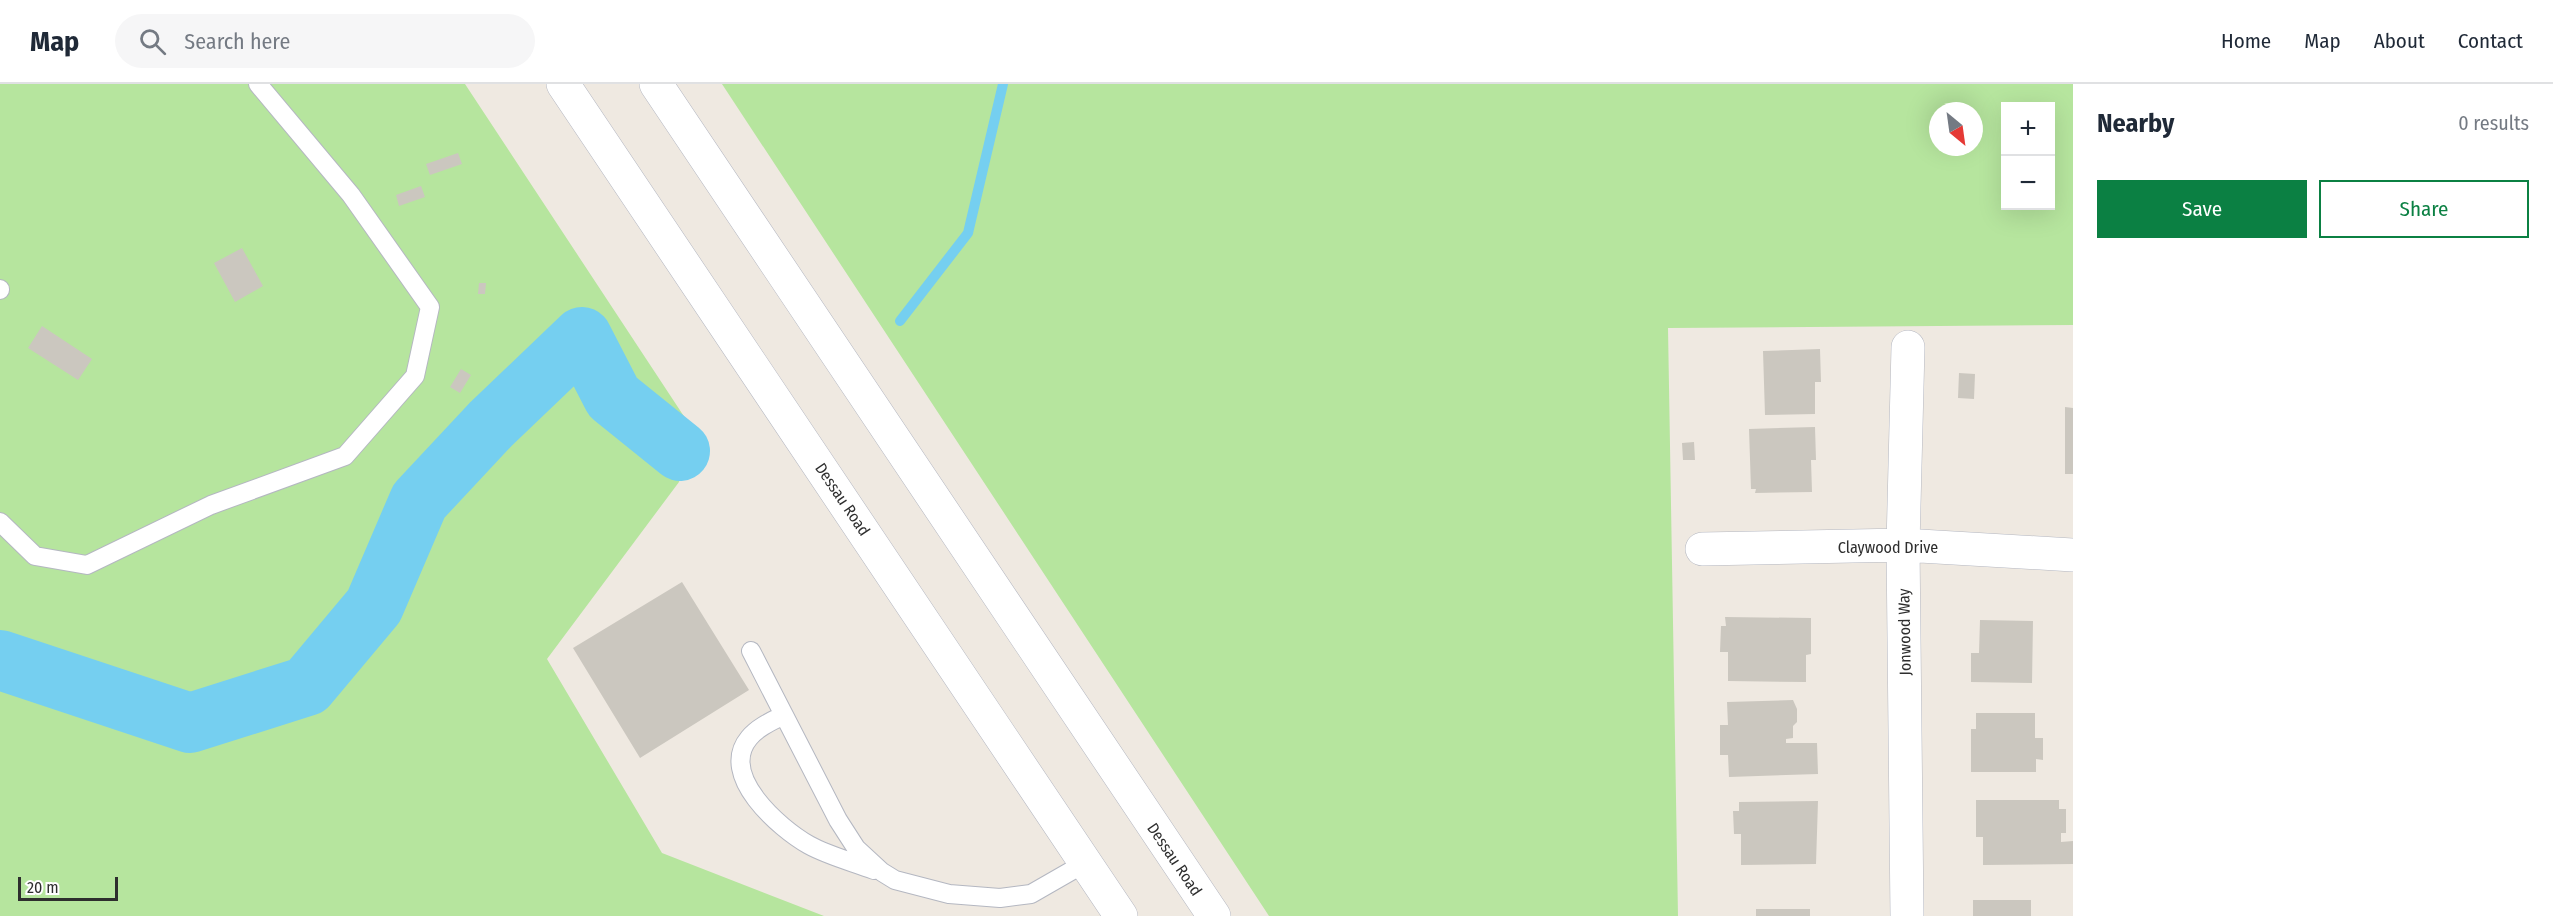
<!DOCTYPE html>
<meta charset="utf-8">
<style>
body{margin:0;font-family:"Fira Sans Condensed",sans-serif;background:#f6f6f7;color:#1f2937}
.controls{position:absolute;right:18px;top:18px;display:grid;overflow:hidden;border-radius:0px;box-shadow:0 6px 24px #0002}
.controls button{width:54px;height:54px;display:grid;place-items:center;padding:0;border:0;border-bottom:2px solid #e0e1e3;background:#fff;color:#1f2937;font:30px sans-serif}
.compass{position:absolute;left:1929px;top:18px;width:54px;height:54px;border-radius:50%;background:#fff;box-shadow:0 6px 24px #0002;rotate:151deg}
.scale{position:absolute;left:18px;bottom:15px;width:100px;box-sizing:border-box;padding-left:6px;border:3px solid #2e2e2e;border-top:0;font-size:16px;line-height:21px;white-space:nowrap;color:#2e2e2e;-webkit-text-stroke:4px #fff;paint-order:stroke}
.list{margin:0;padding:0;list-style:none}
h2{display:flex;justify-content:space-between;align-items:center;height:78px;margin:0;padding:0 24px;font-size:26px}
h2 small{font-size:20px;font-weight:400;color:#747a83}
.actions{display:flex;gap:12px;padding:18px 24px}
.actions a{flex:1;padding:14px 0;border:2px solid #0b8043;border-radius:0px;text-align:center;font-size:21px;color:#0b8043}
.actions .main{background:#0b8043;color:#fff}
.icon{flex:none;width:33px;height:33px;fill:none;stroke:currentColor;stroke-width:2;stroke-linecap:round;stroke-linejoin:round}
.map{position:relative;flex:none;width:2073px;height:832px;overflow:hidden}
header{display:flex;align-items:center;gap:36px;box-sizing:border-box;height:84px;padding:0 30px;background:#fff;border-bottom:2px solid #e0e1e3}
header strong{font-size:28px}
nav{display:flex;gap:33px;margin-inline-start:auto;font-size:21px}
.search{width:420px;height:54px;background:#f6f6f7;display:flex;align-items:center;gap:15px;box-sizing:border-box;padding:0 21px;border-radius:33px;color:#747a83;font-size:22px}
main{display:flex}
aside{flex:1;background:#fff}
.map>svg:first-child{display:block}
.green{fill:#b6e59e;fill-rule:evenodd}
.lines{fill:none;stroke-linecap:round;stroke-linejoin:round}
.stream{stroke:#75cff0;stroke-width:10}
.river{stroke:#75cff0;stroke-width:60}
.building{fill:#cbc7bf}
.service-casing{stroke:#b4b7c1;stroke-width:20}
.minor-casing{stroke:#b4b7c1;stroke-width:34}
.secondary-casing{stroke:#b4b7c1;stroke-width:34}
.service{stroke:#fff;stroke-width:18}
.minor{stroke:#fff;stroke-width:33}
.secondary{stroke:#fff;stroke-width:33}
.labels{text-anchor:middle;stroke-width:5;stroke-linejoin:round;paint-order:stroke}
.street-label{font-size:16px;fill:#2e2e2e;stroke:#fff}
</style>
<header>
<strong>Map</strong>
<div class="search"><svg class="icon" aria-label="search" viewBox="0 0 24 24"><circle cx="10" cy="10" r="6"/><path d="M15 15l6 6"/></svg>Search here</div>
<nav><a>Home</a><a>Map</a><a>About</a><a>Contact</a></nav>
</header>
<main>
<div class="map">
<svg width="2073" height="832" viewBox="0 0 2073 832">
<rect width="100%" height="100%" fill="#efe9e1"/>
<path class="green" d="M0,0h465l226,343 -12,55 -132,177 115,194 162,63h-824z
M722,0h1351v241l-405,3 10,588h-409zM2006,22h44v100h-44zM1938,27h36v36h-36z"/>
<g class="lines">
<path class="stream" d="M900,237l68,-88 35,-149"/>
<path class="river" d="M0,576l190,63 117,-37 67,-80 45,-105 72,-77 91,-87 31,60 67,54"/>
</g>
<path class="building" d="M458,69l4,11 -32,11 -4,-11z
M421,102l4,11 -26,9 -3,-11z
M242,164l21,38 -28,16 -21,-39z
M479,199h7l-1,11h-7z
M42,242l50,33 -14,21 -50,-32z
M1820,265l1,33h-6v32l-50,1 -2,-64z
M461,285l10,6 -11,18 -10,-6z
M1959,289l16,1 -1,25 -16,-1z
M2065,323l8,1v66h-8z
M1815,343l1,33h-5l1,32 -57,1 1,-4h-5l-2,-60z
M1694,358l1,18h-12l-1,-17z
M682,498l67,108 -109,68 -67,-110z
M1725,533l86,1v36l-5,1v27l-78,-1v-29h-8l1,-26h5z
M1980,536l53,1 -1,62 -61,-1v-29h8z
M1793,616l4,9v13l-4,4v12l-7,1v4h31l1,31 -89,3 -1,-22h-8v-30h8l-1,-23z
M1976,629h59v25h8v22l-7,-1v13h-65v-43h5z
M1976,716h83v9h7v24h-5v9l12,-1v23l-90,1v-28h-7z
M1818,717l-2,63 -75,1v-31h-7l-1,-23h6v-9z
M1973,816h58v16h-58z
M1756,825h54v7h-54z"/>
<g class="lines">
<g class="service-casing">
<path id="service" d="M0,205v1
M0,438l35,34 52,9 124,-60 134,-49 70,-80 15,-69 -79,-112 -93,-111
M751,567l87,169 18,28 26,24 13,8 54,14 51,4 31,-4 54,-31
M784,631c-12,6 -26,12 -35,23 -31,37 30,90 60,107 20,11 44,17 65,25"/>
</g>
<g class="minor-casing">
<path id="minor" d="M1702,465l201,-4 170,10
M1907,832l-4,-371 5,-198"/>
</g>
<g class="secondary-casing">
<path id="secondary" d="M563,0l558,832
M656,0l558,832"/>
</g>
<use href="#service" class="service"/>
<use href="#minor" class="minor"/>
<use href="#secondary" class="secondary"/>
</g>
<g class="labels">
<g class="street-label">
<text transform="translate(843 415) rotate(56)" y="6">Dessau Road</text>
<text x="1888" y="469">Claywood Drive</text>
<text transform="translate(1904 548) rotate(-91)" y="6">Jonwood Way</text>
<text transform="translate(1175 775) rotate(56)" y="6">Dessau Road</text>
</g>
</g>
</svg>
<div class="controls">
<button>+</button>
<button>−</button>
</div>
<svg class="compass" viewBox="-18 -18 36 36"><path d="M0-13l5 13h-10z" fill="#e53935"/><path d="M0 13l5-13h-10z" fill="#747a83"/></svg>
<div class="scale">20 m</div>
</div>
<aside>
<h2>Nearby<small>0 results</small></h2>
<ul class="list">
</ul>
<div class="actions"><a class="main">Save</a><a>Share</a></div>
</aside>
</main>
